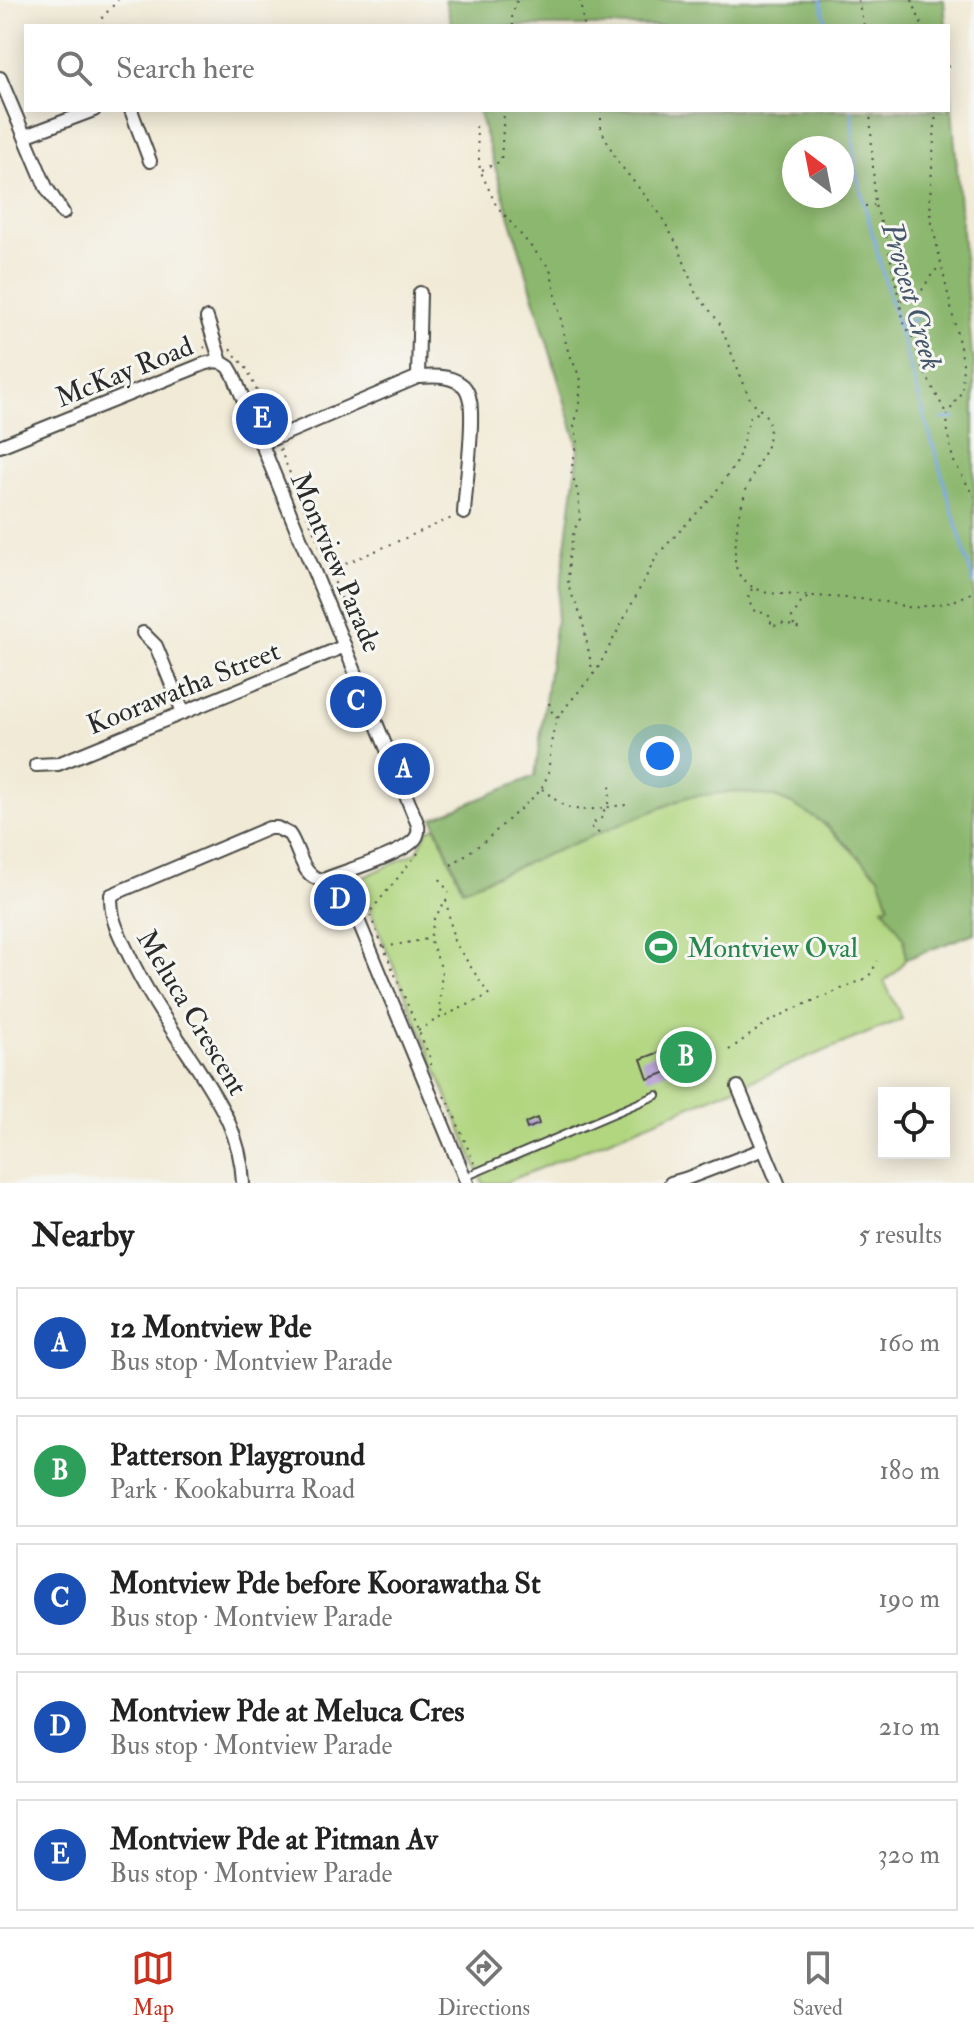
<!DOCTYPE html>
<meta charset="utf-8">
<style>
body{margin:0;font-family:"IM FELL Double Pica",serif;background:#f2f2f2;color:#222}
.controls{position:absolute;right:24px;bottom:24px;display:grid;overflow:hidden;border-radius:0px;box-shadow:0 4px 20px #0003}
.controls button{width:72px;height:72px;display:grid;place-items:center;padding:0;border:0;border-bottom:2px solid #e0e0e0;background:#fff;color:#222;font:40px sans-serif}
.compass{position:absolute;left:782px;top:136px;width:72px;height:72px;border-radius:50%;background:#fff;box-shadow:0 4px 20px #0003;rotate:328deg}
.you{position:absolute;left:660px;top:756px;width:28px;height:28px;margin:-20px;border:6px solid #fff;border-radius:50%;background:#1a73e8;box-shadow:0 0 0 12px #1a73e833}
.badge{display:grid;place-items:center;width:52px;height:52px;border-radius:50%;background:#c8321e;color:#fff;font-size:26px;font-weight:700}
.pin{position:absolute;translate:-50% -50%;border:4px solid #fff;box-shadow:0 2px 8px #0006}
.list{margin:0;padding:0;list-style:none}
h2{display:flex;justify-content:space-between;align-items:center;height:104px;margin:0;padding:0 32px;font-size:34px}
h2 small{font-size:26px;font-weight:400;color:#767676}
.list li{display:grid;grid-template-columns:52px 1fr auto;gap:24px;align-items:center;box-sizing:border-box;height:112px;margin:0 16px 16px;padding:0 16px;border:2px solid #e0e0e0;border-radius:0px}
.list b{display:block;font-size:30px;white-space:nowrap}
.list p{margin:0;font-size:26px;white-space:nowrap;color:#767676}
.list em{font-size:26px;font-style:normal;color:#767676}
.icon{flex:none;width:44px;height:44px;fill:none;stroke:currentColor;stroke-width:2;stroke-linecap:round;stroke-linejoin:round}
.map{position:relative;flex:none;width:974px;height:1183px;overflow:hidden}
.search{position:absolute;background:#fff;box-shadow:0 4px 20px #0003;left:24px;right:24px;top:24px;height:88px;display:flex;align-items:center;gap:20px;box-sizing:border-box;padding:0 28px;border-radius:0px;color:#767676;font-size:30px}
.sheet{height:744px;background:#fff}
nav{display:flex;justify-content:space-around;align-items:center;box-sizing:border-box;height:112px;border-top:2px solid #e0e0e0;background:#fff;font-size:22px;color:#767676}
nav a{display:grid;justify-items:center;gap:4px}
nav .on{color:#c8321e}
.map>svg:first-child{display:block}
.green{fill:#b1d67f;stroke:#6e8055;stroke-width:2}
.forest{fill:#8cb76e;stroke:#5c714c;stroke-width:2;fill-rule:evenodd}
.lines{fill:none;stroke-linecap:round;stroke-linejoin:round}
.stream{stroke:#76a5df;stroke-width:3}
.building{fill:#b69ed7}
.lane-casing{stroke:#494845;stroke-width:10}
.street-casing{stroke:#494845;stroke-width:16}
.path{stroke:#494845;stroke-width:2;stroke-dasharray:2 6;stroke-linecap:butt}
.lane{stroke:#fff;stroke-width:6}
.street{stroke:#fff;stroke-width:12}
.labels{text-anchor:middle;stroke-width:6;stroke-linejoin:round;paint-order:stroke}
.street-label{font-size:28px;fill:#2b2b2b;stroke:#f6f6f2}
.leisure-label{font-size:28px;fill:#27864d;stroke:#f6f6f2;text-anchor:start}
.water-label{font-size:30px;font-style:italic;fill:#45566a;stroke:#f6f6f2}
</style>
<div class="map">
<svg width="974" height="1183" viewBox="0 0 974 1183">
<rect width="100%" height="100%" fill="#f6f6f2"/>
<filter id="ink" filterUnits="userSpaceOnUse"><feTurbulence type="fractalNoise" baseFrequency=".0125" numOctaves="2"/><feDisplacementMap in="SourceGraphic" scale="16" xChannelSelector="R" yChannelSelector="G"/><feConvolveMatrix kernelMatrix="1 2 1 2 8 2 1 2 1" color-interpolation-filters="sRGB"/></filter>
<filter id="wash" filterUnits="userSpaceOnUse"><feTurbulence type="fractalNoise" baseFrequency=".006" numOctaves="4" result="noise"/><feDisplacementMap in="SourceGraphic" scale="32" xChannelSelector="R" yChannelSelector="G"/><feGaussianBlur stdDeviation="1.8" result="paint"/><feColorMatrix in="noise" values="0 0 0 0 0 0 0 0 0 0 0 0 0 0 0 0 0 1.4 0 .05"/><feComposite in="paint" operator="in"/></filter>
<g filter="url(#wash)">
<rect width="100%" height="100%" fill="#f1ead6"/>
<path class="green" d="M735,791l40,6 17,7 24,13 63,59 10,29 -5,2 20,31 2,21 -10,13 -12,9 18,38 -398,164h-21l-125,-303 59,-28 11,-22 8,-3 26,62 225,-92z"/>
<path class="forest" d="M445,0h499l2,26h-494z
M948,58l24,297 2,1v577l-68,26 -2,-21 -21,-31 6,-2 -10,-29 -54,-52 -33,-20 -17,-7 -40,-6 -48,6 -224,92 -30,-71 102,-42 44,-327 -101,-339h470zM842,148v48h-48v-48z"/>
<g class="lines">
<path class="stream" d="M821,0l6,26
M852,110l3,59 34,127 85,288
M898,325l18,-6
M942,419l13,-1"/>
</g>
<g id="blocks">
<path class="building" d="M673,1047l8,20 -33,12 -7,-20z
M537,1118l2,6 -12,5 -2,-6z"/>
</g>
</g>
<g filter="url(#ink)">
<use href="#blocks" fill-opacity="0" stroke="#494845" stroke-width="2"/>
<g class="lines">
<g class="lane-casing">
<path id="lane" d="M465,1177l192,-82"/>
</g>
<g class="street-casing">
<path id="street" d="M0,78l46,109 17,26
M131,110l19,51
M25,136l69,-26
M207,318l14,44 8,5 4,7 185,451c1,7 0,12 -6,17 -16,14 -67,29 -89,38 -22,-2 -23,-31 -34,-46l-12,-6h-8l-158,67c0,26 6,34 17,58 18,39 43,75 67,111 25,39 46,71 48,119
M418,377l2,-84
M261,444l157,-67c14,-1 31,-2 43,7 8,5 10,19 10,28 1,33 -5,68 -7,101
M0,446l204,-82 11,-3 6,1
M143,633l13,13 27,66
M36,765l22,-1 287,-118
M339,874l128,309
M738,1087l40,96
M671,1183l14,-4 79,-30"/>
</g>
<path class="path" d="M580,0l4,26
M858,0l6,26
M912,0l10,26
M103,26l-2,-7 17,-19
M513,26l-1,-11 5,-15
M948,67l1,-1
M601,110v19l16,32 43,53 19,34 16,44 24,30 31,77 17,18 3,12 -3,17 -20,41 -9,31 -3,34v13l5,11 12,11 15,6 109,7 36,8 39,-6 23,-10
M870,110l5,95 11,32 18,86 11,19 7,25 25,48
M936,110l-6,88 1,21 32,142 -1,30 -15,24 1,19 5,26 21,36
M476,126l4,44 16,35 54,64 17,79 14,32 -2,25 -5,22 4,13 -7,31 7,22 2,26 -6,11 -5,28 -1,28 14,32 11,56
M482,170l19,-9 3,-51
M865,206l9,-1
M901,301l8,-7 13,-4 12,-19 6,-3
M230,349l17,20 26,58
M190,356l15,-9
M280,449l68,166 1,10
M331,570l123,-53
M752,589l-4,6 4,15 15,4 5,5 -2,6 8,1 6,-3 16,6
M794,626l-2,-9 9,-14 8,-7
M549,703l3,9 5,6
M542,789c7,5 14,12 21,16 19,10 42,1 63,0
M608,804l2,-10v-11
M599,833l-7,-5 -1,-4 10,-5 4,-11
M418,853l-49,60 62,147v5
M451,865l34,-24 55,-50 8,-16 4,-38 5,-18 12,-16 28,-33 61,-116 54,-57 25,-35 13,-45 9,-5
M440,879l9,14
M446,900l8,41 35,54 -45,21 -5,-8 3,-38 -12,-31 4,-20z
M384,947l44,-8
M418,1030l25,-14
M729,1050l39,-28 28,-14 71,-30 5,-6 5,-11
M444,1096l5,7 25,60"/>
<use href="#lane" class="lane"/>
<use href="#street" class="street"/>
</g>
</g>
<defs>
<g id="stadium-disc" transform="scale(1.8)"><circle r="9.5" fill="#2e9e5b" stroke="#f6f6f2"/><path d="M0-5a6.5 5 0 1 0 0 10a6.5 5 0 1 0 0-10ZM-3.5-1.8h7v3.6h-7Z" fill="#fff"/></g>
</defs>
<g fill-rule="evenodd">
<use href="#stadium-disc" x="661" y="947"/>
</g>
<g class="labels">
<g class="street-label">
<text transform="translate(124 371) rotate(-22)" y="10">McKay Road</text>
<text transform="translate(337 562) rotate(67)" y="10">Montview Parade</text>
<text transform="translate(183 687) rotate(-22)" y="10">Koorawatha Street</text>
<text transform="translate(193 1012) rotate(59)" y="10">Meluca Crescent</text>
</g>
<g class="leisure-label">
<text x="687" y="957">Montview Oval</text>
</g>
<g class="water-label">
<text transform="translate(912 296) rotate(74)" y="10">Provest Creek</text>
</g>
</g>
</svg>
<div class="controls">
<button><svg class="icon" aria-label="locate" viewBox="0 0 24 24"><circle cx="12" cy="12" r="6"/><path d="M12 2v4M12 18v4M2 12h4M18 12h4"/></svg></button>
</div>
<svg class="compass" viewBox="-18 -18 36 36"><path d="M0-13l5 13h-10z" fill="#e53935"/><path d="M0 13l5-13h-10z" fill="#767676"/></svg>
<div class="you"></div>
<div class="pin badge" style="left:404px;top:769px;background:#1a4fb4">A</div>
<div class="pin badge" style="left:686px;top:1057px;background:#2e9e5b">B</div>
<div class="pin badge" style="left:356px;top:702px;background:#1a4fb4">C</div>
<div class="pin badge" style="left:340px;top:900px;background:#1a4fb4">D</div>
<div class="pin badge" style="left:262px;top:419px;background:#1a4fb4">E</div>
<div class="search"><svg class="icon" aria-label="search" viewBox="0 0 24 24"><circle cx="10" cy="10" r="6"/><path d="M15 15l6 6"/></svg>Search here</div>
</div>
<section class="sheet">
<h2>Nearby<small>5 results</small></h2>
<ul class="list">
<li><span class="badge" style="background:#1a4fb4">A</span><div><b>12 Montview Pde</b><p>Bus stop · Montview Parade</p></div><em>160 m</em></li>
<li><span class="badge" style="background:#2e9e5b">B</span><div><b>Patterson Playground</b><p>Park · Kookaburra Road</p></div><em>180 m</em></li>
<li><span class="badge" style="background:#1a4fb4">C</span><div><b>Montview Pde before Koorawatha St</b><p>Bus stop · Montview Parade</p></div><em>190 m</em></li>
<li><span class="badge" style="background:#1a4fb4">D</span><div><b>Montview Pde at Meluca Cres</b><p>Bus stop · Montview Parade</p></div><em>210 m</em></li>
<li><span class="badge" style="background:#1a4fb4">E</span><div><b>Montview Pde at Pitman Av</b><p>Bus stop · Montview Parade</p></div><em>320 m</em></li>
</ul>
</section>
<nav>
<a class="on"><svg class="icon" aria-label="map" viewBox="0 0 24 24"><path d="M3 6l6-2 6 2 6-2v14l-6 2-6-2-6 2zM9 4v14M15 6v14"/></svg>Map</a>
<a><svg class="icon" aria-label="directions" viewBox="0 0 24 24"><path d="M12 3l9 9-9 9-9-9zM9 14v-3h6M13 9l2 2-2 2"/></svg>Directions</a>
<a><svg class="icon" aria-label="saved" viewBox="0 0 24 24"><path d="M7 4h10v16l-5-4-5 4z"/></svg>Saved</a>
</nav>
